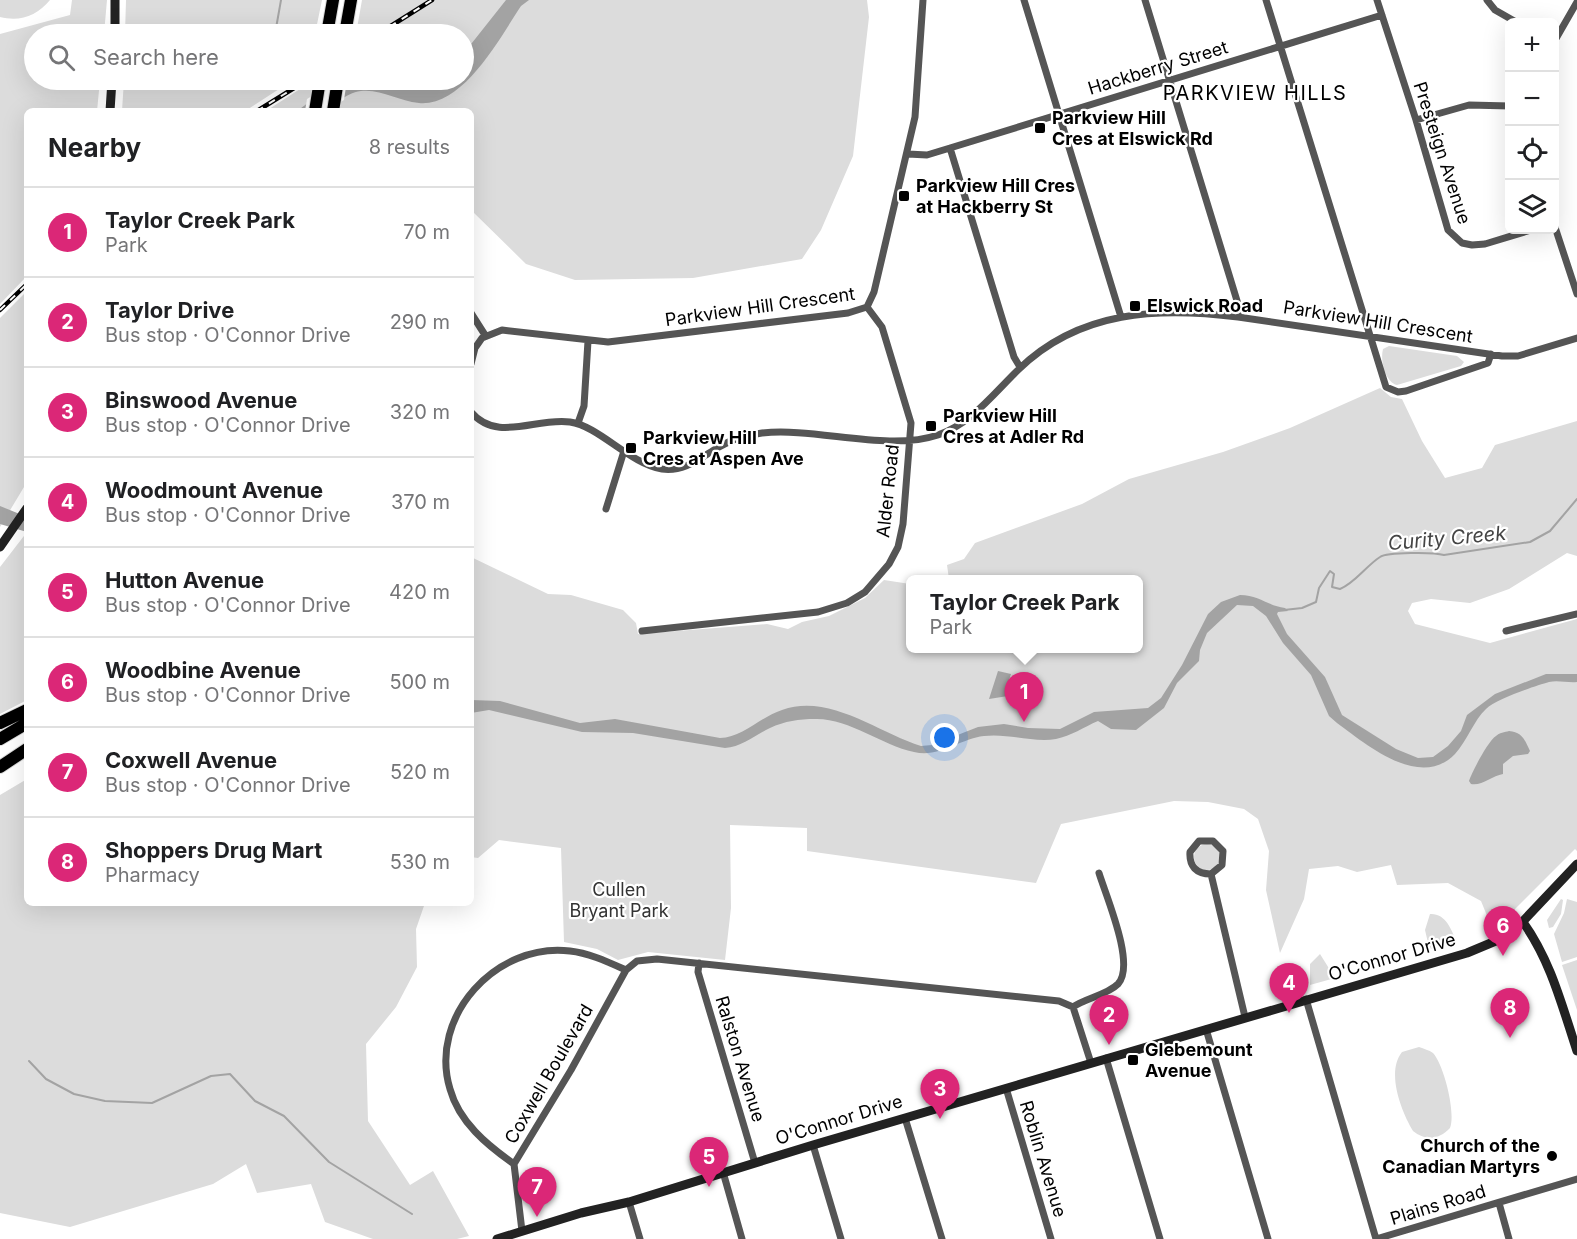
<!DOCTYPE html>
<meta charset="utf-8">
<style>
body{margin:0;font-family:Inter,sans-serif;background:#f6f6f6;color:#202124}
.controls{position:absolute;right:18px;top:18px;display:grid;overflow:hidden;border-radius:9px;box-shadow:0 6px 24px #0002}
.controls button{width:54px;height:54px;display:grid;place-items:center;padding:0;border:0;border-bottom:2px solid #e0e0e0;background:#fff;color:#202124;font:30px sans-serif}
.you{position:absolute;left:945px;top:738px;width:21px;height:21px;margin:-15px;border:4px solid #fff;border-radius:50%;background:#1a73e8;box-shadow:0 0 0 9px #1a73e833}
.badge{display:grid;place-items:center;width:39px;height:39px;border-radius:50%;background:#db2777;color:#fff;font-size:20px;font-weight:700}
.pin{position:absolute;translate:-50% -50px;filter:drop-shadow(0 2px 3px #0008)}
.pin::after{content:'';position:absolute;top:32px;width:21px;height:18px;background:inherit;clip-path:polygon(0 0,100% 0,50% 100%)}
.popup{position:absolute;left:906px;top:575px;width:237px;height:78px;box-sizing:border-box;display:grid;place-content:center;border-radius:9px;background:#fff;filter:drop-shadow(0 2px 4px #0005);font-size:20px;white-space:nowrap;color:#757577}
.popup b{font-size:22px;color:#202124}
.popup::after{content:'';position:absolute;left:50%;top:100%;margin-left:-12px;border:12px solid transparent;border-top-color:#fff}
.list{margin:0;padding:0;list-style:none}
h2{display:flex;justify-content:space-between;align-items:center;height:78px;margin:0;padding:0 24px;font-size:26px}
h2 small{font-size:20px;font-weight:400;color:#757577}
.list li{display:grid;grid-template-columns:39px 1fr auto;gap:18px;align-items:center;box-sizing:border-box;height:90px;padding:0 24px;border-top:2px solid #e0e0e0}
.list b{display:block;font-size:22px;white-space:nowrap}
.list p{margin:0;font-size:20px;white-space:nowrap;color:#757577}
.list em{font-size:20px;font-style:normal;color:#757577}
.icon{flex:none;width:33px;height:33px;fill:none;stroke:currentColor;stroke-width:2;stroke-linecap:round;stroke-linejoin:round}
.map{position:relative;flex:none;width:1577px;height:1239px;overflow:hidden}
.search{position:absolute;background:#fff;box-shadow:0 6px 24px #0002;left:24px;top:24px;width:450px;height:66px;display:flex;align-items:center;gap:15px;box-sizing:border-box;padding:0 21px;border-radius:33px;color:#757577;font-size:22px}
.panel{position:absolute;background:#fff;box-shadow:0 6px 24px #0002;left:24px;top:108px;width:450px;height:798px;border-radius:9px}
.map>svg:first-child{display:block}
.green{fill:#dcdcdc}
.water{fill:#a3a3a3}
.pier{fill:#fff}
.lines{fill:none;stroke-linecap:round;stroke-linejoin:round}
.stream{stroke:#a3a3a3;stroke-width:2}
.highway-casing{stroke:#dbdbdb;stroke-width:14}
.street{stroke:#555;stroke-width:7}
.secondary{stroke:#222;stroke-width:9}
.highway{stroke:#000;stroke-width:12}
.rail-casing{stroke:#000;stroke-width:4.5}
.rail{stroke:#fff;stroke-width:2;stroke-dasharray:7;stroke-linecap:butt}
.poi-dot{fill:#000;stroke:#fff;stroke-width:2}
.labels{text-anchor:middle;stroke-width:4.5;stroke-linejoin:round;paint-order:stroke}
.street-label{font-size:18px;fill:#000;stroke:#fff}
.poi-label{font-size:18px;font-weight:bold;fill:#000;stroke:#fff;text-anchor:start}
.park-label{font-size:18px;fill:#333;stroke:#fff}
.neighbourhood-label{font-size:20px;letter-spacing:1.5px;fill:#000;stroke:#fff}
.water-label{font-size:20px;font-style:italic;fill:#444;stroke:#fff}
</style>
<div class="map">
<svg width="1577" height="1239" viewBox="0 0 1577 1239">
<rect width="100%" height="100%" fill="#fff"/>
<path class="green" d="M0,0h50c-13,16 -30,22 -50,17z
M72,0h35l-3,34h-70v46h66l-3,31h-70v165l-27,28v-270l70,-19z
M126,0h196l-7,34h-190z
M362,0h505l2,17 -16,139 -32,74 -19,29 -109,19 -118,2 -49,-16 -55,-54v-99h-205l48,-31h150v-46h-108z
M124,80h169l-48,31h-123z
M27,291v191l-27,45v-209z
M1389,346l68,10 7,6 -3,4 -64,19c-12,-3 -17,-25 -14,-36z
M1380,388l11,9 11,2 20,42 23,37 37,-10 13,-23 82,-24v135l-10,-3 -58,36 -39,14 -39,-4 -19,4 -4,8 7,13 75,19 87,-24v232l-2,-2 -67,67 -16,12 -11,-27 -33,-18 -51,2 -6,-20 -34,7 -19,-6 -29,3 -5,30 -24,54 -14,-63 3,-39 -11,-32 -14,-10 -36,-7 -34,-1 -113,23 -25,59 -229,-32v-23l-77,-3 1,83 -6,52 -77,-8 -30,8 -21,-11 -33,-7 -3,-94 -62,-8 -21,18 -7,-1v-300l77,37 23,1 52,15 13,13 2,11 129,-10 21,5 14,-7 27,-6 36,-18 19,-18 26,4v64h228v-68l-189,-1 -2,-14 17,-6 11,-16 107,-39 47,-25 94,-27 67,-24z
M27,532v168l-27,14v-147z
M27,779v124h398l-9,26 1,38 -21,40 -30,37 2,77 42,64 23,-14 36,65 -12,3h-84l-48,-17 -14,-38 -54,9 -11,-29 -33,20 -143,43 -70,-14v-418z
M1194 857a13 13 0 1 1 26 0a13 13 0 1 1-26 0Z
M1561,899l2,1 -2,14 -8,13 -4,1 -2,-8z
M1567,899l10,3v55l-15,5 -8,-28 10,-21z
M1430,914c15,-1 22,15 26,28l-25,7 -2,-2 -4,-17z
M1320,954l15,24 -25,7v-21z
M1577,960v50l-15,-45z
M1419,1047c5,2 10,3 14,6 11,12 23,60 17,75 -11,12 -25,13 -37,3 -12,-20 -27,-59 -11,-79z"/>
<path class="water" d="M506,0h23l-8,6c-22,33 -58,101 -102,97 -21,-2 -37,-14 -58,-12 -17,2 -26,16 -41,20 -7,2 -16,0 -23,0l30,-22 18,-9h51l15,7 10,1 19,-8h24v-27z
M0,506l27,11v15l-27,-8z
M1240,595c19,0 28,11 45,13l3,3 -10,1 -1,2 10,20 38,43 17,38 54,34 22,9 15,-1 15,-11 13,-15 6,-16 28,-21 51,-20h31v8c-9,1 -19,-2 -28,0 -14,4 -53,17 -63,27 -12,11 -19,32 -31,45 -35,36 -88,-9 -118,-31l-8,-7 -18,-41 -28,-32 -17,-27 -13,-10 -16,-1 -30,28 -7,17 -1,11 -22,22 -13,25 -28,22 -25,-1 -13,-8c-14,6 -27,15 -42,18 -22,4 -48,-6 -72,-3 -25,3 -44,22 -70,16 -33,-7 -65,-34 -99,-33 -16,0 -30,2 -45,9 -15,7 -28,19 -45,20l-92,-15 -51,-1 -93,-22 -18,3v-13l29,1 80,22 35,-4 105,19c22,0 40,-21 62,-28 48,-17 96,23 139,36l11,-1 46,-18 26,-3 24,4 32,1 34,-17 54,-4 13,-10 21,-33 26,-51 13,-12z
M998,671l13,3 -3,9 3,4h7l-10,9 -19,3z
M1509,731c13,1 16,9 21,20l-2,3 -15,2 -10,8v10c-11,2 -21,12 -32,10l-2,-3c3,-9 19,-40 27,-45 3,-3 9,-4 13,-5z"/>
<path class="pier" d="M338,80h9l-3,20 -18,11h-21l2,-12z"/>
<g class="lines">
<path class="stream" d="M275,34l6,-34
M270,80l3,6
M294,111h1
M1284,610l18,-2 14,-6 3,-14 11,-17 4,3 -2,13 8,2c15,-6 26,-23 40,-32 7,-5 54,-5 64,-2l86,-13 20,-11 27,-32
M29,1061l17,18 28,15 31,7 47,2 59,-27 19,-2 25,27 29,15 45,46 83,52"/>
<g class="highway-casing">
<path id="highway" d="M327,34l6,-34
M345,34l6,-34
M315,111l5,-31
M333,111l5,-31
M0,723l27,-13
M0,739l27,-16
M0,767l27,-18"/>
</g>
<path class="street" d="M1024,0l97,317
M1145,0l93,304v13
M1266,0l120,387 12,5 8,-1 82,-28 3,-9
M1377,0l39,120 32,110 14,13 10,2 13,-1 46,-14
M1487,0l8,10 21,12
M1554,42l23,-40
M1416,120l53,-15 41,1
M950,148l64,209 6,10
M908,154l19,1 23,-7 432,-133
M1554,224l23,70
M471,313l14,22
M471,364l4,-16 7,-10 20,-8 106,12 240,-29 19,-6 7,-15 41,-175 8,-117
M471,412c26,31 65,5 99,10 29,4 60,42 92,47 23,3 38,-11 57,-22 13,-8 28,-12 43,-14 54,-6 125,19 176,2 33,-11 56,-42 80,-65 61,-60 141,-63 220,-53l264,39h16l59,-18
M578,423l6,-17 4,-65
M606,509l18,-58
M642,631l176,-19 29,-9 18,-11 24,-28 9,-17 5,-23 8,-101 -29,-96 -15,-20
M1506,631l71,-17
M1211,874c-15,0 -22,-8 -21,-22l9,-11h14l10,10 -1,14 -11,9 34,143
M699,963l-1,9 57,191
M1306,999l70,240
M1073,1007c13,-9 34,-12 45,-23 18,-19 -12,-88 -19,-111
M1206,1029l62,210
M1106,1058l54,181
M1006,1088l45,151
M905,1118l37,121
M813,1145l28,94
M514,1164c-27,-19 -55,-42 -64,-75 -22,-73 47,-147 120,-138 19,2 38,11 56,19
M723,1172l19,67
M629,1202l11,37
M1499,1203l10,36
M522,1231l-8,-67 57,-94 55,-100 11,-9 20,-2 402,42 14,6 18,56
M1376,1239l201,-60"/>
<path class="secondary" d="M115,34v-34
M110,111l2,-31
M0,547l27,-39
M1523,922c28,39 39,84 54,129
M497,1239l84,-26 48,-11 184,-57 654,-192 43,-18 67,-71"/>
<use href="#highway" class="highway"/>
<g class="rail-casing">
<path id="rail" d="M378,34l54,-34
M257,111l50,-31
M0,310l27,-26"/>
</g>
<use href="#rail" class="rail"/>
</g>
<g class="poi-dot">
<rect x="1034" y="122" width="12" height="12" rx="3"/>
<rect x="898" y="190" width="12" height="12" rx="3"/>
<rect x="1129" y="300" width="12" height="12" rx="3"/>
<rect x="925" y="420" width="12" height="12" rx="3"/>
<rect x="625" y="442" width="12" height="12" rx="3"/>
<rect x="1127" y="1054" width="12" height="12" rx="3"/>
<circle cx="1552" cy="1156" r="6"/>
</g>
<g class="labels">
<g class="street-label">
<text transform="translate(1158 68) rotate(-17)" y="6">Hackberry Street</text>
<text transform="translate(1442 153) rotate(72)" y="6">Presteign Avenue</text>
<text transform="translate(760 307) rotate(-8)" y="6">Parkview Hill Crescent</text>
<text transform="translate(1378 322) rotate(9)" y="6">Parkview Hill Crescent</text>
<text transform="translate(888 491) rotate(-84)" y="6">Alder Road</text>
<text transform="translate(1392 957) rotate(-16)" y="6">O'Connor Drive</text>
<text transform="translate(740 1059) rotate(73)" y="6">Ralston Avenue</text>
<text transform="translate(549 1074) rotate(-60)" y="6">Coxwell Boulevard</text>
<text transform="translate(839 1120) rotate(-17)" y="6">O'Connor Drive</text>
<text transform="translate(1043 1159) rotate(73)" y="6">Roblin Avenue</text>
<text transform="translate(1438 1205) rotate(-17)" y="6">Plains Road</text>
</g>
<g class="poi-label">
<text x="1052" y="124">Parkview Hill<tspan x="1052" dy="21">Cres at Elswick Rd</tspan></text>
<text x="916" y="192">Parkview Hill Cres<tspan x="916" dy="21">at Hackberry St</tspan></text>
<text x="1147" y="312">Elswick Road</text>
<text x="943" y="422">Parkview Hill<tspan x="943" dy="21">Cres at Adler Rd</tspan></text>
<text x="643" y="444">Parkview Hill<tspan x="643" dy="21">Cres at Aspen Ave</tspan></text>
<text x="1145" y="1056">Glebemount<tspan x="1145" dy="21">Avenue</tspan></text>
<text x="1540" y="1152" text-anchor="end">Church of the<tspan x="1540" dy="21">Canadian Martyrs</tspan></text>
</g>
<g class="park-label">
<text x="619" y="896">Cullen<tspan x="619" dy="21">Bryant Park</tspan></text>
</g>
<g class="neighbourhood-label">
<text x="1255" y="100">PARKVIEW HILLS</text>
</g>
<g class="water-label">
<text transform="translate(1447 538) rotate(-5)" y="7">Curity Creek</text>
</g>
</g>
</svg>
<div class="controls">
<button>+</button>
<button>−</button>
<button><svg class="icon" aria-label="locate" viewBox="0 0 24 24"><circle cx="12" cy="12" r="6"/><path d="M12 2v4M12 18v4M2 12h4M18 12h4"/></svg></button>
<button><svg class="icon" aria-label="layers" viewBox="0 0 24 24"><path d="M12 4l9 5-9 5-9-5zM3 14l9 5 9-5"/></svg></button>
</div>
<div class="you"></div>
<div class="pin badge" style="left:1024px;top:722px">1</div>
<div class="popup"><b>Taylor Creek Park</b>Park</div>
<div class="pin badge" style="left:1109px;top:1045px">2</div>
<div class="pin badge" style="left:940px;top:1119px">3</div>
<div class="pin badge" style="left:1289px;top:1013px">4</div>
<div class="pin badge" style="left:709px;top:1187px">5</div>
<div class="pin badge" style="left:1503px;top:956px">6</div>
<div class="pin badge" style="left:537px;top:1217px">7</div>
<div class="pin badge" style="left:1510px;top:1038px">8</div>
<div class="search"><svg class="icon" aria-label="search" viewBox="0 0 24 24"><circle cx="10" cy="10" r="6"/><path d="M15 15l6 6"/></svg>Search here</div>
<section class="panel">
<h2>Nearby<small>8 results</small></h2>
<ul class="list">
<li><span class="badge">1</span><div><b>Taylor Creek Park</b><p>Park</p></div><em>70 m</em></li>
<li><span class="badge">2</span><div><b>Taylor Drive</b><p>Bus stop · O'Connor Drive</p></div><em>290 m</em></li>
<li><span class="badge">3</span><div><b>Binswood Avenue</b><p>Bus stop · O'Connor Drive</p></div><em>320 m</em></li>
<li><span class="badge">4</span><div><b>Woodmount Avenue</b><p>Bus stop · O'Connor Drive</p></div><em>370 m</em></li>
<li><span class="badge">5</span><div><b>Hutton Avenue</b><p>Bus stop · O'Connor Drive</p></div><em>420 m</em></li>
<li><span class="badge">6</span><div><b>Woodbine Avenue</b><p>Bus stop · O'Connor Drive</p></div><em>500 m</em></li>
<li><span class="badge">7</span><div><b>Coxwell Avenue</b><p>Bus stop · O'Connor Drive</p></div><em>520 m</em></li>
<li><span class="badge">8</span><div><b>Shoppers Drug Mart</b><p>Pharmacy</p></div><em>530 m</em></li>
</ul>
</section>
</div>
